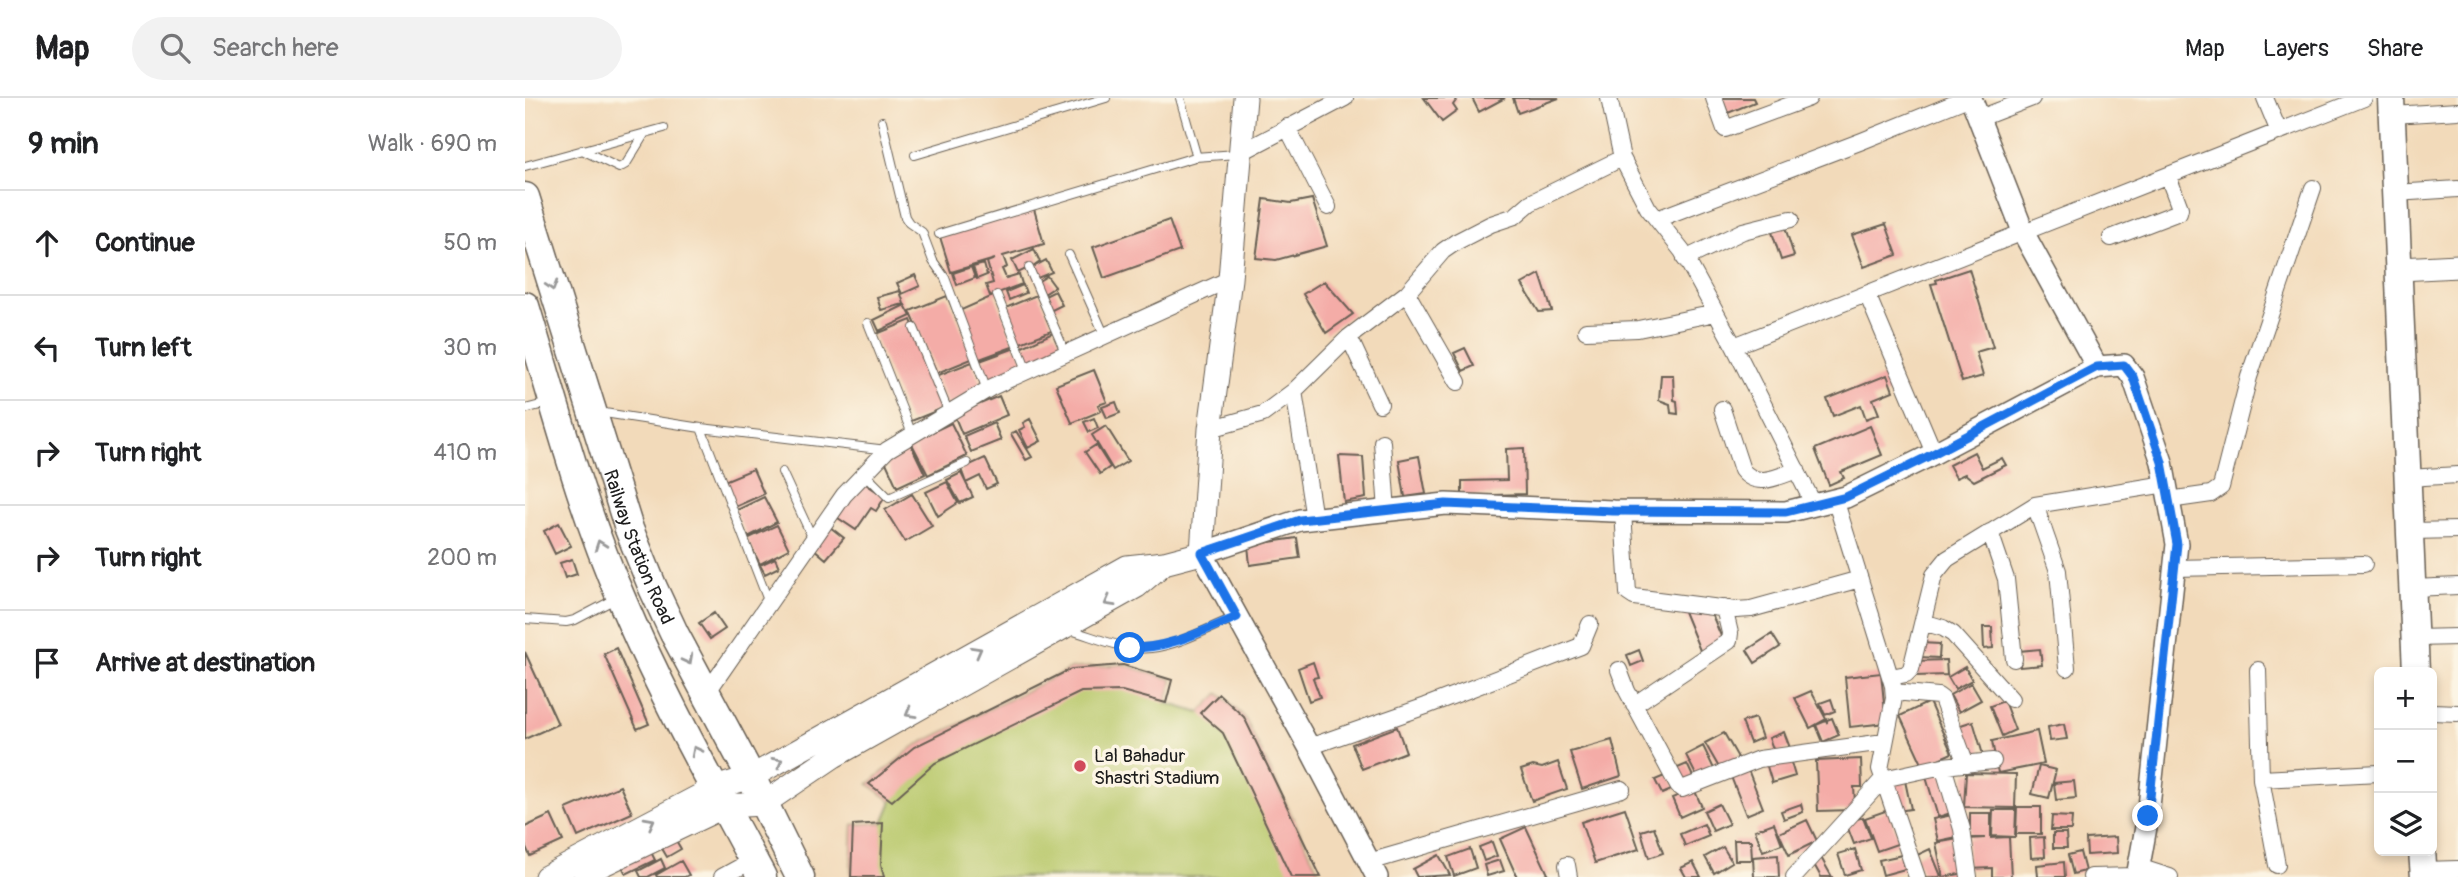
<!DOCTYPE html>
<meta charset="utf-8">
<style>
body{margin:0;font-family:Pangolin,sans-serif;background:#f2f2f2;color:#202124}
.controls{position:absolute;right:21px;bottom:21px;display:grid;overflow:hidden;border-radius:10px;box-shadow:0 4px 10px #0003}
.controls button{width:63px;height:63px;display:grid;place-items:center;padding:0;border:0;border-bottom:2px solid #e0e0e0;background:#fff;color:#202124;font:35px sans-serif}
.stop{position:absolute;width:21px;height:21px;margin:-16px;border:5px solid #1a73e8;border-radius:50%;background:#fff}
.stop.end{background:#1a73e8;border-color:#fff;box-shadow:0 2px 7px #0008}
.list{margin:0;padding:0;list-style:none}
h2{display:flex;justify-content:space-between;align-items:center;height:91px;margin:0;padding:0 28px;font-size:30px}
h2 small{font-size:23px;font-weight:400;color:#757577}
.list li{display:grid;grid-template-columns:46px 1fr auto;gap:21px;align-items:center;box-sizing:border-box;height:105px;padding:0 28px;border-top:2px solid #e0e0e0}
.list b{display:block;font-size:26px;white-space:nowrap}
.list em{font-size:23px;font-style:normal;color:#757577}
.icon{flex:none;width:38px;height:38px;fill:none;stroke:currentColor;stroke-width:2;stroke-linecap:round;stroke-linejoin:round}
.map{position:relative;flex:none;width:1933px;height:779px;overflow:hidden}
header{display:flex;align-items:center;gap:42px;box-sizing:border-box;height:98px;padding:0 35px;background:#fff;border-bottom:2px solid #e0e0e0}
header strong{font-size:33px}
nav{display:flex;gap:38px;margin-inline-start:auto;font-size:24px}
.search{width:490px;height:63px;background:#f2f2f2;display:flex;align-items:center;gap:18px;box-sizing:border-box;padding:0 24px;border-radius:38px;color:#757577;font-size:26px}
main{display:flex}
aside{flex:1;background:#fff}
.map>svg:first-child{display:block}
.green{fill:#b8c86a;stroke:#6a7243;stroke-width:2}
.building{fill:#f4aca7}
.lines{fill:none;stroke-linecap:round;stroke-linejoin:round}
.service-casing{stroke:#675e53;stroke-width:10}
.minor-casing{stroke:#675e53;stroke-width:18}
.tertiary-casing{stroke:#675e53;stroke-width:24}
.secondary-casing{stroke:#675e53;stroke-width:25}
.primary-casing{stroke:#675e53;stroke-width:29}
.trunk-casing{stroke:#675e53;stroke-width:31}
.service{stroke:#fff;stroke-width:8}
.minor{stroke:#fff;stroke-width:16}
.tertiary{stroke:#fff;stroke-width:21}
.secondary{stroke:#fff;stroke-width:23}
.primary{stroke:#fff;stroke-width:26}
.trunk{stroke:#fff;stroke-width:28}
.oneway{stroke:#999}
.route{stroke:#1a73e8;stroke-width:9}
.poi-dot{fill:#d1495b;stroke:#fcf5e5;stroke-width:2.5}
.labels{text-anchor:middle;stroke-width:7;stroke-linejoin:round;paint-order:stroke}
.street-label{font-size:19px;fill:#1c1c1c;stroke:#fcf5e5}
.poi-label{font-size:19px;fill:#1c1c1c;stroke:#fcf5e5;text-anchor:start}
</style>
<header>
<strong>Map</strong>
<div class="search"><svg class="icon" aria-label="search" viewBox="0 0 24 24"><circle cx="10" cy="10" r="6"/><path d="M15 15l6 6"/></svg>Search here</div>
<nav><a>Map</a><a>Layers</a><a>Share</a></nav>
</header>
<main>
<aside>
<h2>9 min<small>Walk · 690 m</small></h2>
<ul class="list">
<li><svg class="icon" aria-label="ahead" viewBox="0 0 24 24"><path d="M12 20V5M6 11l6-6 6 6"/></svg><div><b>Continue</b></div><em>50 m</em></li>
<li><svg class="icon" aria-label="left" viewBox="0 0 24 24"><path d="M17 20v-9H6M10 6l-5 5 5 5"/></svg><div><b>Turn left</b></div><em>30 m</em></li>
<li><svg class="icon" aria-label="right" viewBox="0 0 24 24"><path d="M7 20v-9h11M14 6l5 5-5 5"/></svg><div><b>Turn right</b></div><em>410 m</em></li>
<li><svg class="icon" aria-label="right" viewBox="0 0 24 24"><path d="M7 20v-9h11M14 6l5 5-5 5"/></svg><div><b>Turn right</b></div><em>200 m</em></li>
<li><svg class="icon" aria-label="arrive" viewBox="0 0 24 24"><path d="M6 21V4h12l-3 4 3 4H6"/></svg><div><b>Arrive at destination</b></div></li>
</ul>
</aside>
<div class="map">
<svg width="1933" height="779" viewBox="0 0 1933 779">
<rect width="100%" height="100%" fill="#fcf5e5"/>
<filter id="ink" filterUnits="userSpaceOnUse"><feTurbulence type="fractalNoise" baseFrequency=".0143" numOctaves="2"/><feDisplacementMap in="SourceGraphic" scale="14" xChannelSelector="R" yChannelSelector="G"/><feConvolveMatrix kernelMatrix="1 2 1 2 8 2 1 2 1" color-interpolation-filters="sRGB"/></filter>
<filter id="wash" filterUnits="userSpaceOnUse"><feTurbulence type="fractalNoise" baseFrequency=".00686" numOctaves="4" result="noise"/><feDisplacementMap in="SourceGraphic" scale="28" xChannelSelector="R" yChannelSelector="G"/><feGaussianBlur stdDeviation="1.57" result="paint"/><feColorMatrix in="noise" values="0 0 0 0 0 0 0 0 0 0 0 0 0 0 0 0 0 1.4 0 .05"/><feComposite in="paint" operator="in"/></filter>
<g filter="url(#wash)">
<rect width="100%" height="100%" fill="#f2daba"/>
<path class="green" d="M598,567l49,15 -6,23 34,10 19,-19 25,23 77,160h-470l2,-52 30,-2 9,-22 -23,-17 45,-37 157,-78z"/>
<g id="blocks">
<path class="building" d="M899,0h34l-5,7 4,6 -15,11z
M947,0h33l-26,14z
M988,0h46l-41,15z
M1197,0h31l2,4 -27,11z
M739,101l27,4 21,-4 15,47 -51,14 -20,-2z
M509,111l10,35 -41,12 4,11 -5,2 4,9 13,-4 3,10 -32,12 -4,-11 7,-2 -6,-21 8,-3 -44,13 -11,-35z
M644,122l11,31 -76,27 -11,-31z
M1361,126l11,31 -33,12 -12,-32z
M1260,129l9,29 -13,4 -9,-28z
M509,151l6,13 -7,5 13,-7 6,12 -17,7 -5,-12 -12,6 -6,-13z
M459,166l3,11 -10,4 -4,-12z
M446,169l4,11 -18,7 -4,-12z
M1444,171l24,78 -17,5 7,24 -21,6 -31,-98 6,-1 -1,-3z
M1015,176l12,37 -13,1 -17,-28z
M390,177l5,11 -18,8 -5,-11z
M522,178l8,11 -11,7 -7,-12z
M799,183l29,33 -27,19 -23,-39z
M498,187l3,8 -17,7 -3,-8z
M375,193l4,13 -23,6 -4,-13z
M530,193l7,14 -12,6 -7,-14z
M514,196l15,36 -36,14 -15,-35z
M470,197l20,51 -38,14 -18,-49z
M422,198l27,62 -37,15 -27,-62z
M380,207l6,11 -32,15 -5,-11z
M386,222l35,87 -37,15 -35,-87z
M530,234l8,15 -36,17 -7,-16z
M493,249l8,23 -40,15 -9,-23z
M940,250l9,18 -11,5 -9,-18z
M447,264l11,27 -35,16 -12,-29z
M569,272l13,32 -9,3 3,6 -29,12 -16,-38z
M1136,277h12l1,25 3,1 1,13 -7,-1 -1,-9 -11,-4z
M1362,277l6,16 -20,8 6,15 -13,5 -5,-14 -28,11 -6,-17z
M474,298l8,19 -45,19 -8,-19z
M591,304l4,11 -13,5 -5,-11z
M569,320l4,10 -9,4 -5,-10z
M505,321l11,22 -13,7 -9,-18 6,-3 -2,-4z
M426,325l16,33 -39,19 -17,-33z
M469,325l7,17 -30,12 -7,-16z
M581,328l22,35 -15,9 -21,-35z
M1345,328l12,29 -41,17 3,6 -15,7 -14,-36z
M491,333l16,26 -6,3 -15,-26z
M385,345l15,31 -28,13 -14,-31z
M571,347l14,22 -10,7 -15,-22z
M999,350l1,46 -63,2v-15l45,-1 -1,-31z
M1449,354l8,16 20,-10 4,7 -32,16 -9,-7 -9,4 -7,-13z
M814,358l24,1 3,41 -22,4z
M894,358l7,38 -21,3 -6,-37z
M460,360l12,26 -11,5 -6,-13 -14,7 -5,-14z
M228,371l11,25 -29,13 -11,-26z
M436,375l12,24 -13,6 -13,-23z
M336,383l24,16 -9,14 -5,-3 -15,22 -21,-14z
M422,384l11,21 -20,13 -12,-24z
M387,396l20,32 -27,16 -20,-32z
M239,399l13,25 -29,15 -13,-26z
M34,425l12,23 -16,8 -11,-23z
M252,427l12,24 -29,15 -13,-25z
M305,429l14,11 -18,21 -13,-11z
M772,440l3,20 -50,7 -2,-20z
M250,460l4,9 -14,7 -5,-9z
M47,461l5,15 -12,4 -5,-15z
M1158,511l27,1 14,33 -23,10z
M189,515l11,16 -15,10 -11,-16z
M1458,529h9l1,21 -9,1z
M1247,536l8,13 -25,16 -8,-13z
M1395,545l20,1 -1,14 -20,-1z
M91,550l33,76 -12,5 -33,-75z
M1515,551l2,16 -22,2 -1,-16z
M1114,552l4,11 -12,5 -4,-11z
M0,554l33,72 -33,15z
M1421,562l1,15 -32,1 -1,-15z
M788,564l5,15 -5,1 7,19 -11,4 -11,-33z
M598,567l49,15 -6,23 -44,-12 -41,1 -146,71 -43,38 -23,-17 45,-37 157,-78z
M1440,569l7,13 -17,9 -7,-12z
M1356,575l5,50 -36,4 -5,-50z
M1446,585l10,17 -22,12 -9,-17z
M1286,593l15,28 -16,9 -15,-30z
M694,596l25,23 77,160h-30l-68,-144 -23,-20z
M1306,601l4,12 -10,4 -5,-12z
M1479,603l11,29 -13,6 -12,-30z
M1404,604l23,51 -29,13 -23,-50z
M1230,620l7,20 -12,5 -8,-21z
M1307,620l7,17 -16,7 -7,-17 10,-4 1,2v-3z
M1448,623l11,37 -15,5 -11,-37z
M1539,626l3,15 -17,2 -2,-14z
M872,629l9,25 -44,17 -10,-25z
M1512,633l7,33 -46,9 -6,-32z
M1259,634l6,16 -15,6 -6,-16z
M1199,635l16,28 -19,10 -16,-28z
M1087,642l9,36 -39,13 -12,-37z
M1178,648l13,27 -17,8 -13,-26z
M1264,658l6,20 -23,7 -6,-20z
M1336,661l1,28h-8l1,16 -3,7 -34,1 -2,-50z
M1033,664l9,27 -35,12 -11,-31 12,-4 9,2z
M1162,666l8,17 -15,6 -7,-17z
M1514,668l17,4 -7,28 -17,-4z
M1222,669l16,41 -17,7 -16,-41z
M1417,674l12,40 -16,5 -12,-40z
M1441,675l50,1 -1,34 -51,-1z
M1144,676l7,14 -14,6 -7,-14z
M1379,678l7,33 -14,2 -6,-33z
M1549,683l2,17 -20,2 -2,-17z
M95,688l12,27 -54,24 -12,-28z
M1169,691l8,18 -22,10 -8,-19z
M1194,706l10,20 -16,7 -9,-20z
M1276,706l2,8 -19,7 -3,-8z
M1492,709h24v27h-25z
M1100,710l14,41 -44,14 -14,-41z
M1363,712l12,33 -23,8 -12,-33z
M1468,712h23l-1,27 -23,-1z
M1445,715h21v25l18,-1 2,40h-19v-9l-24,1 -1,-30 18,-1h-15z
M26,717l12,26 -33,15 -5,-11v-18z
M1427,717l5,22 -19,4 -5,-22z
M1527,718l20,1 -1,13h-20z
M1338,719l8,21 -17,6 -8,-21z
M1282,722l10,21 -28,14 -10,-22z
M358,725l-2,41 3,13h-33l2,-52z
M1249,725l8,21 -19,7 -8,-21z
M1179,726l5,12 -24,10 -5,-12z
M1001,729l22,47 -6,3h-25l-17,-38z
M1129,729l9,26 -14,5 -8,-27z
M1528,735h13l1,15h-14z
M149,739l7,12 -14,8 -7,-12z
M1519,739l1,20 -14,1 -1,-20z
M1591,739l1,16 -30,2 -1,-16z
M1433,741l7,34 -22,4 -7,-34z
M1209,742h17l1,20h-17z
M967,744l5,14 -13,5 -5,-14z
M1198,749l9,15 -18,11 -9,-16z
M124,750l6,12 -29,14 -6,-12z
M945,751l6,19 -22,8 -6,-19z
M1330,751l6,21 -16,5 -7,-21z
M1405,751l11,27 -2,1h-15l-9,-21z
M1555,754l5,19 -12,3 -5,-19z
M1294,756l13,23h-11l-10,-18z
M914,757l11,20 -33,2 -4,-8z
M1253,757l1,22h-25l-1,-20z
M1377,757l3,14 -22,6 -4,-15z
M136,761l4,9 -17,9h-7l-3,-6z
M975,762l4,11 -17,5 -3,-11z
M156,763l8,14 -4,2h-28l-1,-2z
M1168,764l8,15h-15l-5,-9z
M1539,764l1,15h-27l-1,-12z"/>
</g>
</g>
<g filter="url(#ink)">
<use href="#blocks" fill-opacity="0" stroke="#675e53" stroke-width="2"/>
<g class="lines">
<g class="service-casing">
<path id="service" d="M357,23l23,96 4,6 13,9 11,29 12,17 42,112
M57,52l37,18 7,-4 19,-31
M390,57l191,-57
M670,59l42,-3
M0,68l139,-38
M414,136l256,-77 1,-3 -16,-56
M544,157l35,79
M504,170l36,84
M472,197l30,75
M343,225l44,111
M389,230l34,83
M0,311l23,-6
M73,314l103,16 186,22
M176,330l68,175
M257,374l31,67
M340,376l24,24 78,-35
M0,521l41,3 9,-2 42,-22
M545,532c25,7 54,21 81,18 28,-3 57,-20 83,-30"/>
</g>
<g class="minor-casing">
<path id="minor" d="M1084,0l13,60 26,50 34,43 52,95 630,-248
M1189,0l11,31 84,-31
M1740,0l14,34
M1867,17l66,-4
M1455,20l52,-20
M762,29l41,80
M715,55l105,-55
M1870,95l63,-4
M1132,121l205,-78 106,-43
M1586,140l68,-26 1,-4 -12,-32
M1160,161l58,-28 48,-12
M882,195l51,89
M1342,196l67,159
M1061,233l52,-2 78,-16
M824,239l31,67
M1209,248l80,159
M769,293l20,128
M1197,311l20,61c15,19 37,6 55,0
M685,331l53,-15 31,-23 55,-54 58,-44 36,-42 13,-9 35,-18 24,-8 15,-13 92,-45
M857,344l5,69
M1883,380l50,-3
M1310,401l58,187 1,12 -14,71 37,108
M1644,402l42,-6 10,-7 28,-110 64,-189
M1510,407l23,66 9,97
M1098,413l5,82 6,4 102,13 15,-1 109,-30
M1886,433l47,-1
M1465,434l16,47 8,80
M1649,470l190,-4
M1888,490l45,-2
M1398,524l20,6 10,6 58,65
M1890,540l43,-1
M1094,572l8,21 51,95 4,3 77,-30 125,-17
M1733,572l3,109 16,86
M1366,579l15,-3 5,-5 23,-94 13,-16 88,-54 131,-21
M1369,594l44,4 4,3 24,65
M181,596l138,-199 43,-45 105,-63 238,-108
M1109,607l95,-64 1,-8 -6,-25
M1907,614l26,1
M784,649l117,-41 155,-60 9,-22
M1418,668l19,63 7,48
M1736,681l118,-6
M844,764l253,-73
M1042,767l2,12
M1614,769l31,10
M1898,772l35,-1
M197,779l31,-17
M1269,779l89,-98 60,-13 50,-5
M1566,779l46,-1"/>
</g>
<g class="tertiary-casing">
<path id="tertiary" d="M1446,0l53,136 73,133
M852,779l-68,-130 -107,-194 98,-33 146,-16 167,7 173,1 60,-15 81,-40 170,-90 27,-2 9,12 29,85 15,82 -29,272 -11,61"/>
</g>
<g class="secondary-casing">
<path id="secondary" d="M1875,171l58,-3
M60,775l140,-67 38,-2 71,-48 303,-170 27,-23
M21,779l169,-89 36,-11 376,-210 37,-4 38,-10 8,-124 20,-150 15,-181"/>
</g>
<g class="primary-casing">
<path id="primary" d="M1866,0l25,574
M1897,753l2,26"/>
</g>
<g class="trunk-casing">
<g id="trunk">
<path id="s1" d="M0,99l104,332 24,59 21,45 77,144 49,100"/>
<path d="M0,208c30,98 55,198 96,292 40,96 92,187 141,279"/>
</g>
</g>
<use href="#service" class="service"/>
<use href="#minor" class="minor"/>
<use href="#tertiary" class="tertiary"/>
<use href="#secondary" class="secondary"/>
<use href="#primary" class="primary"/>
<use href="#trunk" class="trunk"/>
</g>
<defs><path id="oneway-chevron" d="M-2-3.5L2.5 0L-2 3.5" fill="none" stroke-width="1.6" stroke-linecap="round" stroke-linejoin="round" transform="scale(1.75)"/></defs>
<g class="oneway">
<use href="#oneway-chevron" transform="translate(27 188) rotate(73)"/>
<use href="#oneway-chevron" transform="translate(75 447) rotate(-110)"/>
<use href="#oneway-chevron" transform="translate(584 504) rotate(151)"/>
<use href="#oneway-chevron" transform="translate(452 553) rotate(-29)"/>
<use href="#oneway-chevron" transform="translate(163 562) rotate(62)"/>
<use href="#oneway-chevron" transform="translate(385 615) rotate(150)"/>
<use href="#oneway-chevron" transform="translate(171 653) rotate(-117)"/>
<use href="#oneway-chevron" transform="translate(253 664) rotate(-29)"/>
<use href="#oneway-chevron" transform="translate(125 724) rotate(-28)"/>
</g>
</g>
<g class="lines" filter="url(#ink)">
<path class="route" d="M605,550c38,1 72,-17 107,-31l-35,-64 98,-33 146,-16 167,7 173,1 60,-15 81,-40 170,-90 27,-2 9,12 29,85 15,82 -29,272"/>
</g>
<circle class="poi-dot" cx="555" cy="668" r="7"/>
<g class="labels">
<g class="street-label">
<text dy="7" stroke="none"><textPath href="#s1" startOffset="368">Railway Station Road</textPath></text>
</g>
<g class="poi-label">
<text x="569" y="664">Lal Bahadur<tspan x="569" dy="22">Shastri Stadium</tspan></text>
</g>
</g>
</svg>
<div class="controls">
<button>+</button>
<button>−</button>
<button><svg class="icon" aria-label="layers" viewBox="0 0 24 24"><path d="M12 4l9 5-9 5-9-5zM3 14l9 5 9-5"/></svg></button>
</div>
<div class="stop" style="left:605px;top:550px"></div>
<div class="stop end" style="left:1623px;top:718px"></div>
</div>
</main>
